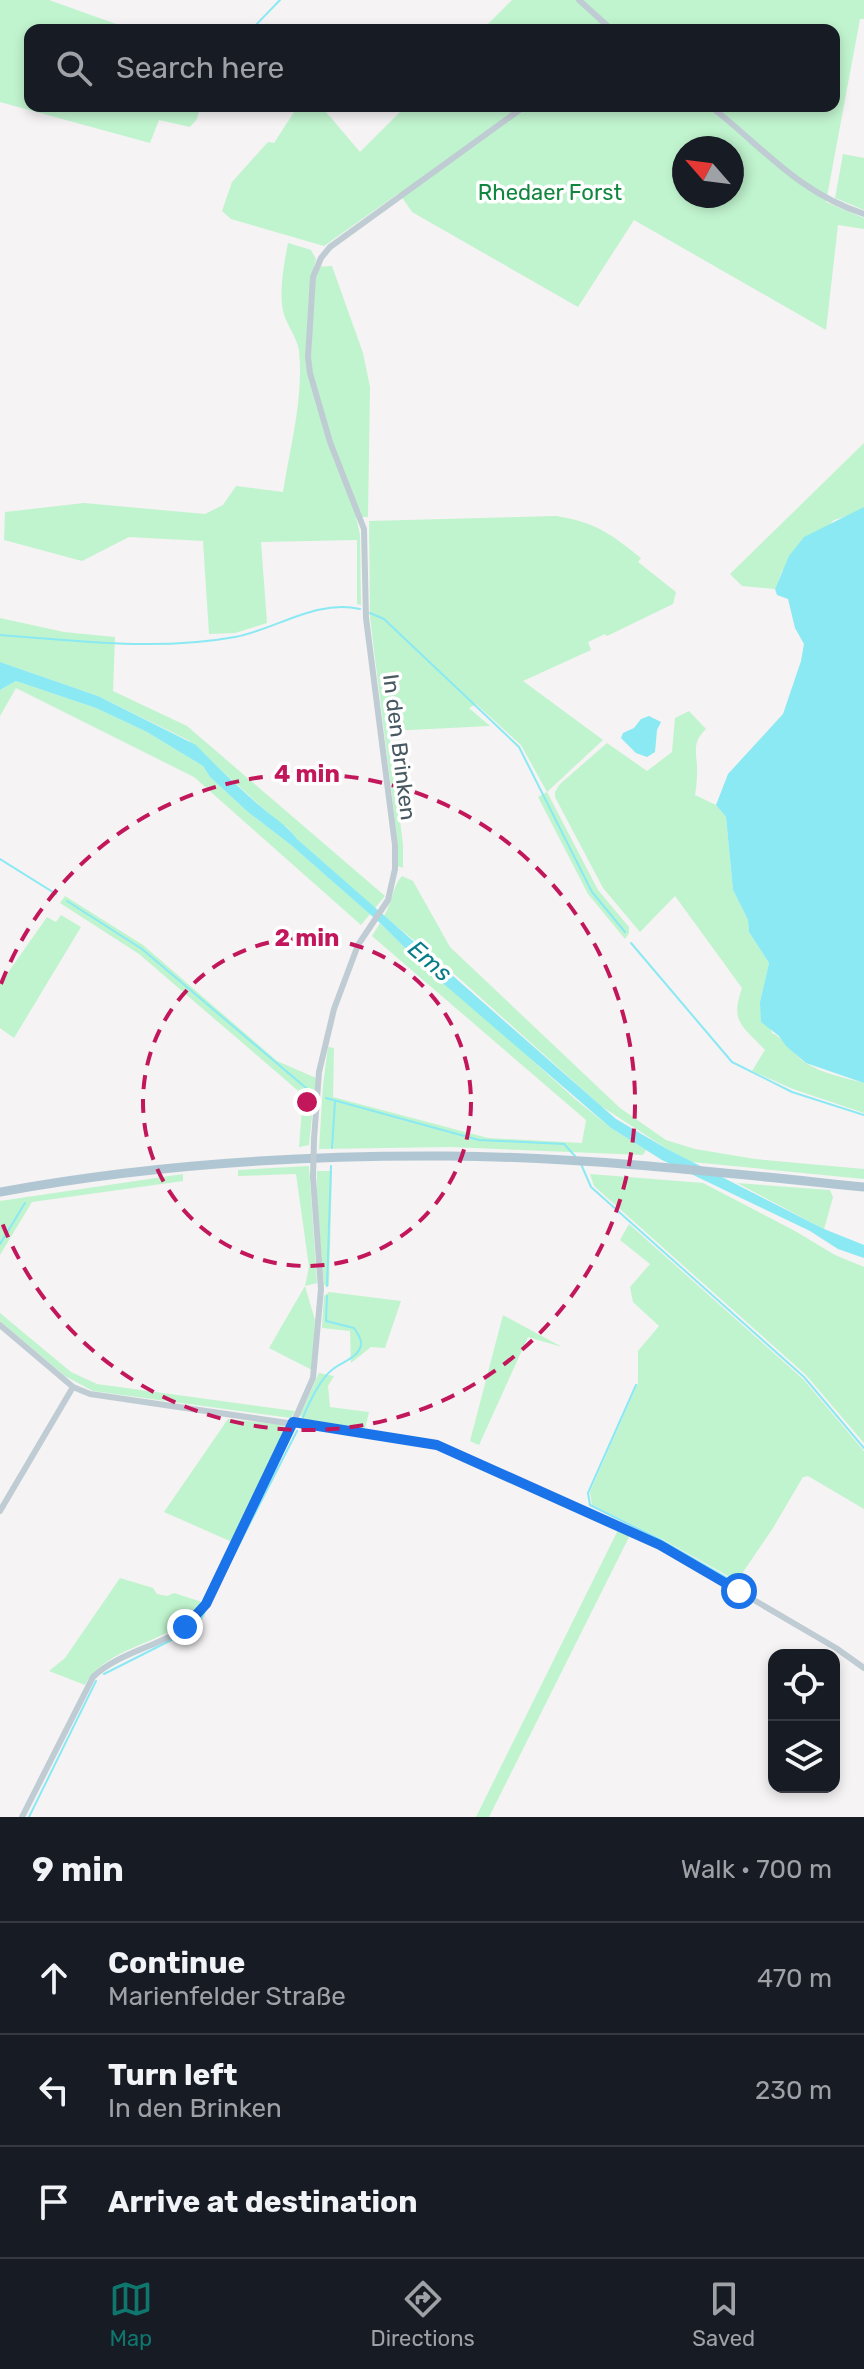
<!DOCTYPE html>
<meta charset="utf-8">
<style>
body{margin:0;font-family:Rubik,sans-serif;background:#242831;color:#f1f3f6}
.controls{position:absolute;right:24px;bottom:24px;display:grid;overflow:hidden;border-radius:16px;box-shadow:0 4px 12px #0003}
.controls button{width:72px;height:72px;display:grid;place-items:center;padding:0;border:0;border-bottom:2px solid #363941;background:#171b24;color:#f1f3f6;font:40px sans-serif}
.compass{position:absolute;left:672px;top:136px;width:72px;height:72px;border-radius:50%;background:#171b24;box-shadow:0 4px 12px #0003;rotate:298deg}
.stop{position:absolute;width:24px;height:24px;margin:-18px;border:6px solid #1a73e8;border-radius:50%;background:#fff}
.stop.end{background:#1a73e8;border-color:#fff;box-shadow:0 2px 8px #0008}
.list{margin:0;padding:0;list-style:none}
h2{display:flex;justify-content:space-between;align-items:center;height:104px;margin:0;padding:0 32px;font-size:34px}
h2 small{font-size:26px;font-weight:400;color:#9ea1a6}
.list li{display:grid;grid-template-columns:52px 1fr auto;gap:24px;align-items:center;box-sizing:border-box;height:112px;padding:0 32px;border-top:2px solid #363941}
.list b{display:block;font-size:30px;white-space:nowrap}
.list p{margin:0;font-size:26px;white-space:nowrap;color:#9ea1a6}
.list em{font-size:26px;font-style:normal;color:#9ea1a6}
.icon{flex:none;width:44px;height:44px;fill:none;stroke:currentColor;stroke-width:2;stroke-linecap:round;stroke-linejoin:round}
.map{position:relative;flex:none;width:864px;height:1817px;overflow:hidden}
.search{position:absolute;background:#171b24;box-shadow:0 4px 12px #0003;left:24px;right:24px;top:24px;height:88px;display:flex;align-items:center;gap:20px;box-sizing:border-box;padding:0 28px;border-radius:16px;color:#9ea1a6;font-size:30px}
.sheet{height:440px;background:#171b24}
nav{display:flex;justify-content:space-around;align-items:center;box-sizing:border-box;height:112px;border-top:2px solid #363941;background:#171b24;font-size:22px;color:#9ea1a6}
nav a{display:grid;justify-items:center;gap:4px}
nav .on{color:#0f766e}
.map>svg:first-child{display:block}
.green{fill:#c0f4ce;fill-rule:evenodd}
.water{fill:#8ae9f3}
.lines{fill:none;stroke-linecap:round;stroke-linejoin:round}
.stream{stroke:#8ae9f3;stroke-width:2}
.minor{stroke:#c0ccd3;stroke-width:6}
.primary{stroke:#b1c6d3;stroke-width:9}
.minor-bridge{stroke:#c0ccd3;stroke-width:6}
.route{stroke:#1a73e8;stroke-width:10}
.ring{fill:none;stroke:#c2185b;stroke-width:4;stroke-dasharray:14 10}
.labels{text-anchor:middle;stroke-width:7;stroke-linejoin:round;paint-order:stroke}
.park-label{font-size:22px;fill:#11863e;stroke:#fff}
.street-label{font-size:22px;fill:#495962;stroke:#fff}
.water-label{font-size:24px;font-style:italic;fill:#067c89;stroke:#fff}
.centre{fill:#c2185b;stroke:#fff;stroke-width:4}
.ring-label{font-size:24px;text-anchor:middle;font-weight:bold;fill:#c2185b;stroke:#fff;stroke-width:7;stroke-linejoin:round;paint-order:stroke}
</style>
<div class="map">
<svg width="864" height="1817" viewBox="0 0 864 1817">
<rect width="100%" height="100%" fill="#f5f3f3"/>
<path class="green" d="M0,0h49l84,30h-103v76h176l-1,2 -5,-1 -3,12 -7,8 -31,-7 -9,23 -150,-41z
M512,0h352v19h-4l-34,183 38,16v11l-26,-4 -12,105 -192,-110 -56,87 -166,-95 -13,-19 -75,53 -93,-27 -9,-8 10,-29 36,-40 6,1 24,-37h23l39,46 46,-46h428v-76h-352zM684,148h48v48h-48z
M843,154l21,4v52l-29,-12z
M288,243l23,7 5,9 -2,8 18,-1 31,87 7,34 -2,130h-12l4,18 1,70 -4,-1v-64l-96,2 6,81 -32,10 -26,1 -6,-93 -74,-4 -47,24 -78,-21 1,-28 79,-9 121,11 18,-9 13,-19 47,6c7,-45 21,-95 16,-141 -2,-15 -13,-26 -16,-40 -4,-23 1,-46 5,-68z
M864,443v64l-10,7 -20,6 -52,51 -7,18 -33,-3 -12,-12z
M556,516c39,6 55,18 85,42l-3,4 38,30 -3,12 -66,32 -2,-2 -17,8 3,8 -68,31 80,59 -56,52 51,98 31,37v6l-4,6 -37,-45 -50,-97 9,-5 -26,-47 -45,-41 -7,4 21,18 -101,5 14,114v23l-5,-2v-21l-28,-228 -1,-96z
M0,618l64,14 51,5 -2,54 74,35 198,170 -10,12 -78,-69 -9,-11 -13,-9 -87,-79 -90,-44 -98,-34z
M16,681l80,27 51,24 56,34 7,11 38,35 43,33 79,69 -9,11 -167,-148 -178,-89 -16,28v-26z
M689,711l17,18c-16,15 -8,26 -9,45 0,7 -1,14 -2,21l21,10 10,12 7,73 15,30 1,12 20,31 -9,39 12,31c12,5 21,20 32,29 17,11 41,16 60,21v30l-71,-24 -41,-18 13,-21c-23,-25 -35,-27 -23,-62l-67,-92 -35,36 -37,-44 -48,-91v-5l5,-8 47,-41 40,28 25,-19 3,-34z
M402,876l11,5 37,66 170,161 46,32 29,9 60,10 109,10v10l-172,-17 -25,-13 -66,-43 -160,-144 -57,-46c8,-13 9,-31 18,-40z
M65,896l78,49 134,116 39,17 -7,67 -10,2 4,-52 -164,-141 -79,-51z
M61,915l20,12 -67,111 -14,-10v-44l47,-67 9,5z
M380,923l43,43 65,54 87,79 36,29 35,22 -3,5 -192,-8 -132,2 4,-64 5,-38 6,1 -1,49 155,41 94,5 4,-23 -214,-184z
M309,1166l8,117 -12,3 10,34 -3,50 -43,-22 36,-62 4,-19 -13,-93 -58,2v-6z
M317,1171h15l-3,115 -5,-1 -7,-80z
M183,1174v7l-151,21 -32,53v-54z
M590,1174l113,9 92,48 40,24 29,12v176l-58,-68 -212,-189z
M737,1183l93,7 3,7 -9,32z
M629,1224l174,155 61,72v58l-56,-33 -5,1 -30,51 -36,53 -75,-42 -70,-34 -2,-13 48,-109v-32l21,-25 -26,-24 -3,-15 20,-23 -30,-24z
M329,1292l72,9 -16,47 -14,-1 -20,16 -1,-32 -28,-3 2,-32z
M0,1313l71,59 26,12 198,27 -4,7 -198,-27 -28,-15 -65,-55z
M503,1315l59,32 -34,-10 -49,108 -9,-4z
M319,1373l15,3 -6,10 2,21 39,5 -4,17 -62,-10 -3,-4z
M228,1419l56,6 2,8 -54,109 -68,-30z
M618,1530l12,5 -141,282h-13z
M120,1578l33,10 4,6 10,2 7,-3 28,9c-26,44 -92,39 -117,83l-36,-14 16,-13z"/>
<path class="water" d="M864,507v576l-58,-20 -20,-17 -7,-10 -18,-14 -1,-20 9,-39 -20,-31 -1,-12 -15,-30 -7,-73 -10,-12 12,-31 55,-60 18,-53 3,-17 -9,-16 -7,-29 -11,-4 -2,-6 14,-33 15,-19z
M0,662l98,34 98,49c20,21 41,41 63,60 13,12 28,20 38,34l319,280 51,30 157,80 40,16v13l-26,-9 -28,-18 -148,-71 -51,-32 -188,-162 -43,-43 -89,-78 -43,-33 -38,-35 -7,-11 -56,-34 -51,-24 -80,-27 -16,9z
M649,716l12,6 -4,8 -2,22 -8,5 -11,-4 -15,-15 2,-5 11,-5 7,-9z"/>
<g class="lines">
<path class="stream" d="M251,30l29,-30
M370,613l14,6 135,128 73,145 33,40
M0,635c77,6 159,16 235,2 42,-8 81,-38 125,-28
M0,859l56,35
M67,901l75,48 170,144
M631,943l101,119 60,30 72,23
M326,1098l153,42 85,4 11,12
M332,1148l3,-47
M581,1164l10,23 213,190 60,71
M0,1244l25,-41
M327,1286l4,-120
M636,1385l-48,108 2,12 71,35 68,39
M303,1417c7,-16 17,-38 30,-48 9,-7 26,-12 28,-24 1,-7 -4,-12 -7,-17l-28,-7 1,-25
M104,1674l93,-47 100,-196
M29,1817l67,-136"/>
<path class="minor" d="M579,0l33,30
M710,106c53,41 87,86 154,108
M314,1139l5,-67 15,-63 24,-64 30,-45 7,-31v-24l-29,-227 -2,-89 -34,-87 -20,-69 -2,-16 5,-80 8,-19 9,-11 195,-141
M0,1325l73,62 17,7 347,51 223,100 176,103 28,20
M0,1511l73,-124
M22,1817l71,-140c29,-28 77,-31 105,-61l94,-190 21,-48 8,-89 -8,-112"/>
<path class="primary" d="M0,1192c147,-27 297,-37 447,-36 139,1 279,17 417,31"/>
<path class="minor-bridge" d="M313,1177l1,-38"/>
</g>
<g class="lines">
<path class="route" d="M185,1627l21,-23 87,-182 144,23 223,100 79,46"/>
</g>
<g class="ring">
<circle cx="307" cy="1102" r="164"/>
<path d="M1 984A328 328 0 1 1 1 1220"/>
</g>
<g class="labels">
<g class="park-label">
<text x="550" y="200">Rhedaer Forst</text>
</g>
<g class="street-label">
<text transform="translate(400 747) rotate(83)" y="8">In den Brinken</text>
</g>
<g class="water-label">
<text transform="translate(430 961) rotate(41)" y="8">Ems</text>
</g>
</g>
<circle cx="307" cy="1102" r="12" class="centre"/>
<g class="ring-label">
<text x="307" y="782">4 min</text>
<text x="307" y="946">2 min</text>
</g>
</svg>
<div class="controls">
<button><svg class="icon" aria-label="locate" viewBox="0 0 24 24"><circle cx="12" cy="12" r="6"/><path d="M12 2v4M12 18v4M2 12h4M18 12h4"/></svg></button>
<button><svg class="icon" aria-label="layers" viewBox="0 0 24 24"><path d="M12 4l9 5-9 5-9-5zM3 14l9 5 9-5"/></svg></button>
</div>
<svg class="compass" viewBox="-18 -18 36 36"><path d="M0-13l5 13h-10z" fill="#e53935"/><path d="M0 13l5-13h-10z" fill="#9ea1a6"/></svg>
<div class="stop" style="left:739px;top:1591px"></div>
<div class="stop end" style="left:185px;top:1627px"></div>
<div class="search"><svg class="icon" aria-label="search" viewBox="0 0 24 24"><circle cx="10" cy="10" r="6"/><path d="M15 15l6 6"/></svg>Search here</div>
</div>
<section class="sheet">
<h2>9 min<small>Walk · 700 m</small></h2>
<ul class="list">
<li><svg class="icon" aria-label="ahead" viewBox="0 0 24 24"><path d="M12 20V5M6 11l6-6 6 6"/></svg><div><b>Continue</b><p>Marienfelder Straße</p></div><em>470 m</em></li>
<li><svg class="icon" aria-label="left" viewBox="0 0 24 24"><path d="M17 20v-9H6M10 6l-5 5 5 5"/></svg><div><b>Turn left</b><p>In den Brinken</p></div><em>230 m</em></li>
<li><svg class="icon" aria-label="arrive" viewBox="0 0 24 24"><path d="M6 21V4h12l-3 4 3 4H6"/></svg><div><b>Arrive at destination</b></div></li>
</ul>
</section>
<nav>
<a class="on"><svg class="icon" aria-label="map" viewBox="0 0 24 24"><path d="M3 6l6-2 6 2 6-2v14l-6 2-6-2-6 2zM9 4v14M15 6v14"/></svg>Map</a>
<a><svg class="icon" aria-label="directions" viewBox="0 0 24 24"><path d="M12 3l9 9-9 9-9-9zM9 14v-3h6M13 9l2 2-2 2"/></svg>Directions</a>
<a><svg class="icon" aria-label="saved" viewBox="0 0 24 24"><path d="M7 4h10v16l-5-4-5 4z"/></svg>Saved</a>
</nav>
